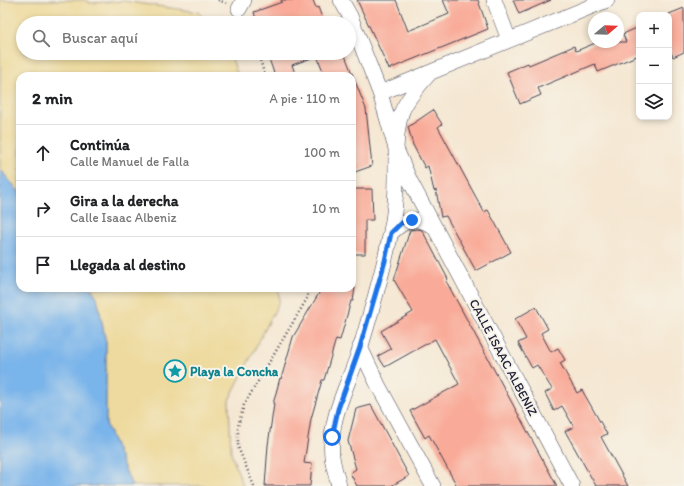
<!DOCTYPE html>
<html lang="es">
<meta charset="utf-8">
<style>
body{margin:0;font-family:Itim,sans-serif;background:#f6f6f6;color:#202124}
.controls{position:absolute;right:12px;top:12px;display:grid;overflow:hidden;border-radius:8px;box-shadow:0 2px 6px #0003}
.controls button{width:36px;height:36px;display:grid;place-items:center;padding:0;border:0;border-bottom:1px solid #e0e0e0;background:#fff;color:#202124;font:20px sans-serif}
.compass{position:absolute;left:588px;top:12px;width:36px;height:36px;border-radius:50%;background:#fff;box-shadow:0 2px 6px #0003;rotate:71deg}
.stop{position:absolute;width:12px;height:12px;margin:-9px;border:3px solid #1a73e8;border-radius:50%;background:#fff}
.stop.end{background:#1a73e8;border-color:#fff;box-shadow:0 1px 4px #0008}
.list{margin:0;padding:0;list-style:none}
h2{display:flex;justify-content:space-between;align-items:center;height:52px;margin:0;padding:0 16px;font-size:17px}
h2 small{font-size:13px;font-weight:400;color:#757577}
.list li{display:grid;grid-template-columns:26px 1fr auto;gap:12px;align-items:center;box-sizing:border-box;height:56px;padding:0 16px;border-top:1px solid #e0e0e0}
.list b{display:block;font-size:15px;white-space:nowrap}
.list p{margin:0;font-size:13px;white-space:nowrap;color:#757577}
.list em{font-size:13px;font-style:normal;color:#757577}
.icon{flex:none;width:22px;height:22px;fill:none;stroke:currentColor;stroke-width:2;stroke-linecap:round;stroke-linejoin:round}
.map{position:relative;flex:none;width:684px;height:486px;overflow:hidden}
.search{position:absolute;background:#fff;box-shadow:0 2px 6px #0003;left:16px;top:16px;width:340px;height:44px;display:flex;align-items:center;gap:10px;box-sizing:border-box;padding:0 14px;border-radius:22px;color:#757577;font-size:15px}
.panel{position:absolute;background:#fff;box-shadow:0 2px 6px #0003;left:16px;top:72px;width:340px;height:220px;border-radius:12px}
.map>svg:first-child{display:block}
.sand{fill:#eeda9e;stroke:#887e6c}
.water{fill:#79b4ea;stroke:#4e6b92}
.building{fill:#f9aa98}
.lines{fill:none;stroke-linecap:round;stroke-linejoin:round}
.street-casing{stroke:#424052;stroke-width:16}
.path{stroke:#424052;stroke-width:2.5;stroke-dasharray:1 3;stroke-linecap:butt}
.street{stroke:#fff;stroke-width:15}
.route{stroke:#1a73e8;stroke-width:5}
.labels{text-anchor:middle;stroke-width:4;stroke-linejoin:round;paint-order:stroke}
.street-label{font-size:13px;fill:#22223b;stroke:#f7f3e8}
.culture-label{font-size:13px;font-weight:bold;fill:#0d838f;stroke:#f7f3e8;text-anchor:start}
</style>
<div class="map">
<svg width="684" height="486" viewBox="0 0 684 486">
<rect width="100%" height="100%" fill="#f7f3e8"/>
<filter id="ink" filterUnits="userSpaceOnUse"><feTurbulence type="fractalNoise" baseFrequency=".025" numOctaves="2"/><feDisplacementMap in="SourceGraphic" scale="8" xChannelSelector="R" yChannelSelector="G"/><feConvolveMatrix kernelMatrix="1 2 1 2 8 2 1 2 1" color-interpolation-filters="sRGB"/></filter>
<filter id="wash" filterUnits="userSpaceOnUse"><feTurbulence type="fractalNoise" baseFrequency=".012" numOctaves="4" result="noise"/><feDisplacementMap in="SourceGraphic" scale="16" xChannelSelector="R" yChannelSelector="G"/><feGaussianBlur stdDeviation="0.9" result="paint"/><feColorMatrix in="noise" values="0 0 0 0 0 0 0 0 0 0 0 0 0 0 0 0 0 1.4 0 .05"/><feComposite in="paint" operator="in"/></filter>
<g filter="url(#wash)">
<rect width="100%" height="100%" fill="#f5e7d2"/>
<path class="sand" d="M0,0h85l5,3 33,-2 75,11 11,11h-186v30h207l8,23h-218v117l-20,-24z
M91,288h188v14l-50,98 2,53 12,33h-111l-26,-62v-81l-9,-46z"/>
<path class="water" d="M0,169l20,24v95h71l6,9 9,46v81l26,62h-132z"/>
<g id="blocks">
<path class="building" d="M281,0h32l3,8 2,-1 6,16h-67l-3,-11 28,-10z
M357,0h39l12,31 41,-17 -6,-14h35l10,29 -99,40z
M513,0h38l-32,14z
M684,8v44l-11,5 -4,-9v-34z
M639,27v28l-41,17 -3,-8 -57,24 3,7 -21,9 -13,-32 21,-9 1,2 45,-19 2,5 22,-9h28l-3,-8z
M267,53h77l22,56 6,57 -20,7v-97h-27l-8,-20 -25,9 4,11h-21z
M433,110l9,14 -4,3 46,85 4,-2 23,42 -35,19 -30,-55 -5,1 -5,-27 -2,1 -6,-25 -3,2 -12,-23 -5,-18z
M352,189h20l1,31h-8v34h-13z
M417,229l5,1 26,49 -2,2 111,205h-100l-28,-51 -4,3 -15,-27 49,-27 -24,-45 -50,28 -7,-11 13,-7 -10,-18 32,-19 -19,-32 16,-50z
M322,288h33l-2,13h-2l-11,39 -4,-1 -12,41h-2l-11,39 -7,44 8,1 -2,22h-45l3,-41 6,-41h-1l7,-26 1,1 12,-42z
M536,307l12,22 -7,4 10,19 7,-4 7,12 -5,3 17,30 5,-3 25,44 -6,3 27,49h-32l-31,-55 9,-4 -12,-21 -8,5 -9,-18 7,-4 -15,-24 -5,3 -14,-25 8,-4 -11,-20z
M371,405l38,71 -18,10h-34l-7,-13 6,-4 -8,-28 8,-32z"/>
</g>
</g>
<g filter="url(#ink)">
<use href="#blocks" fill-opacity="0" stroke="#424052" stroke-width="1"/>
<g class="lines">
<g class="street-casing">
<path id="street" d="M341,0l9,16 30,77 16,56 14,32 162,305
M494,0l15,40
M239,9l5,-9
M380,93l227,-93
M391,233c14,-14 28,-19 45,-4
M360,347l18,38 55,101
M339,486c-2,-9 -6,-20 -7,-30 -4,-39 18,-74 29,-110 11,-38 23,-76 30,-115 4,-18 5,-36 5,-54 0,-22 -1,-42 5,-63 4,-13 19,-30 28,-40"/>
</g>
<path class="path" d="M218,0l8,3
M258,53l7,23
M254,486l-16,-39v-21l6,-21 64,-108v-9"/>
<use href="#street" class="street"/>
</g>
</g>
<g class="lines" filter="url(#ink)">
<path class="route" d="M332,437l6,-28 22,-62 25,-86 6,-28 10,-10 11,-3"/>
</g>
<defs>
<g id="sight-ring" transform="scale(1.15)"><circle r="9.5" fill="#f7f3e8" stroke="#0f9aa8" stroke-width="1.5"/><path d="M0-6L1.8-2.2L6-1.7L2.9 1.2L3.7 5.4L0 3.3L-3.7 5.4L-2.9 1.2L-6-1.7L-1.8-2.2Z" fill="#0f9aa8"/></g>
</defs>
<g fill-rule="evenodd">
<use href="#sight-ring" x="175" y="371"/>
</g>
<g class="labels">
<g class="street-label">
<text transform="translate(504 357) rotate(62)" y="5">CALLE ISAAC ALBENIZ</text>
</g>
<g class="culture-label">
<text x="190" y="376">Playa la Concha</text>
</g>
</g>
</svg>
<div class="controls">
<button>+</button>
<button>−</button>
<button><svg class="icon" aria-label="layers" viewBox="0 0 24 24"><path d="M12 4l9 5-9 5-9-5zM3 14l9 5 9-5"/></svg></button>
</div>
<svg class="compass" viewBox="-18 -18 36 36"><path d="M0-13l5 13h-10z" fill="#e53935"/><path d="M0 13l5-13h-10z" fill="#757577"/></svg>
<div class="stop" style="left:332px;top:437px"></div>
<div class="stop end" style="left:412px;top:220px"></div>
<div class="search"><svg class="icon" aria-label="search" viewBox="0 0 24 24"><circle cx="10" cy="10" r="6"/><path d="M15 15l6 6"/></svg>Buscar aquí</div>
<section class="panel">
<h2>2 min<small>A pie · 110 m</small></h2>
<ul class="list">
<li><svg class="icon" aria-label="ahead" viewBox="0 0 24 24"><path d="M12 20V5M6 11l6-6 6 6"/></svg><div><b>Continúa</b><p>Calle Manuel de Falla</p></div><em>100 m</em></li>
<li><svg class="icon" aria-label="right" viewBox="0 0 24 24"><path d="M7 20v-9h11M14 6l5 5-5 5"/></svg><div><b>Gira a la derecha</b><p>Calle Isaac Albeniz</p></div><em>10 m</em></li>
<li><svg class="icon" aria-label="arrive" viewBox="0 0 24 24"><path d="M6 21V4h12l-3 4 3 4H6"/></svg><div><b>Llegada al destino</b></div></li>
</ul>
</section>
</div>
